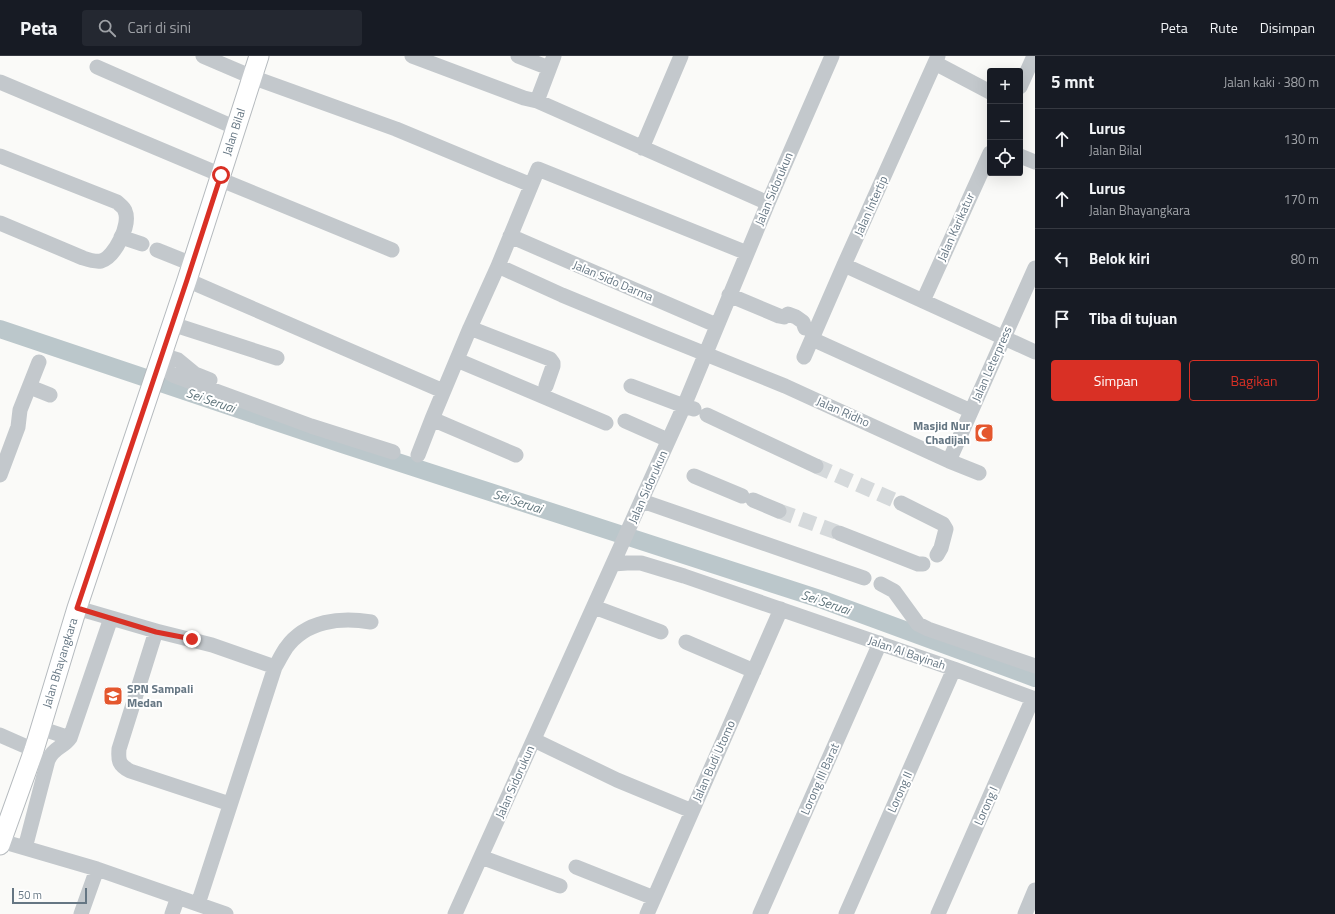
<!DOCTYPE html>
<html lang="id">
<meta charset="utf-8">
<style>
body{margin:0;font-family:"Titillium Web",sans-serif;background:#242831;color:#f1f3f6}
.controls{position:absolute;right:12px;top:12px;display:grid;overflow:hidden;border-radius:4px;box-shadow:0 4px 16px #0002}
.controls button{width:36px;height:36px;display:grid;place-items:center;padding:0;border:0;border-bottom:1px solid #363941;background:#171b24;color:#f1f3f6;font:20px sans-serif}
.scale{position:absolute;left:12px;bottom:10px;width:75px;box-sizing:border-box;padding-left:4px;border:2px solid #657683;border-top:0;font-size:11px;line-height:14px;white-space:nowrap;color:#657683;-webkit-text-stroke:3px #fff;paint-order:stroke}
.stop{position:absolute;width:12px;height:12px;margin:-9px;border:3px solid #d93025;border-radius:50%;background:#fff}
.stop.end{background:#d93025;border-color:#fff;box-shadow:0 1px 4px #0008}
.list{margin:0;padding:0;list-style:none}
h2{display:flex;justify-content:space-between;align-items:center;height:52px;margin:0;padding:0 16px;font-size:17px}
h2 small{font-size:13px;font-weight:400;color:#9ea1a6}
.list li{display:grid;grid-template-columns:26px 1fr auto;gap:12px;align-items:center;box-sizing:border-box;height:60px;padding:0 16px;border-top:1px solid #363941}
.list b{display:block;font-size:15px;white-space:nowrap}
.list p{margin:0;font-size:13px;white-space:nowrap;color:#9ea1a6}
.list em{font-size:13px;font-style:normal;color:#9ea1a6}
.actions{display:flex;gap:8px;padding:12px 16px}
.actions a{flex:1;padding:9px 0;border:1px solid #d93025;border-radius:4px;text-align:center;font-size:14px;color:#d93025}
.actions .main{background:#d93025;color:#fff}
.icon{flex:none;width:22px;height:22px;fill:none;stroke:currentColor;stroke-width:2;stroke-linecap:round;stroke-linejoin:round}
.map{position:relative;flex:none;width:1035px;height:858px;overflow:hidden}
header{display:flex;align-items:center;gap:24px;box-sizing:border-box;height:56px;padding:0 20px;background:#171b24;border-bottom:1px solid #363941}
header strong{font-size:19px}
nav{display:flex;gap:22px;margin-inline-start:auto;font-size:14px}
.search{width:280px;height:36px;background:#242831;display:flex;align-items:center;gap:10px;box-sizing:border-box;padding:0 14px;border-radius:4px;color:#9ea1a6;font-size:15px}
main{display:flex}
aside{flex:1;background:#171b24}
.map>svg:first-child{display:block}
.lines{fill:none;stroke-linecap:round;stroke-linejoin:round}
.river{stroke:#bbc7cb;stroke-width:18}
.minor-tunnel{stroke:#d5d9db;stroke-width:15;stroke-dasharray:15 8;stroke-linecap:butt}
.major-casing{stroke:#b5babe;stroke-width:21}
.minor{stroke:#c3c8cc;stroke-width:15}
.major{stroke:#fff;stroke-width:19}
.route{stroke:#d93025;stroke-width:5}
.labels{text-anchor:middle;stroke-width:4;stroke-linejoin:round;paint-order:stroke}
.street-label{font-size:12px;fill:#657683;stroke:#fff}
.poi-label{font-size:12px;font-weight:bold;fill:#657683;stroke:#fff;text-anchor:end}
.water-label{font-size:13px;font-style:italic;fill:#60757c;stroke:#fff}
</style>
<header>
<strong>Peta</strong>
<div class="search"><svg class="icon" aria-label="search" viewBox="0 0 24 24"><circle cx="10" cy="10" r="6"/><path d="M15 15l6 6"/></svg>Cari di sini</div>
<nav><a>Peta</a><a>Rute</a><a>Disimpan</a></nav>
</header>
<main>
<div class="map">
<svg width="1035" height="858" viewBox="0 0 1035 858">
<rect width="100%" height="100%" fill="#fafaf8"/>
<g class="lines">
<path class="river" d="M0,273l345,116 478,155 212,78"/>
<path class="minor-tunnel" d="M816,410l85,37
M779,455l60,22"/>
<g class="major-casing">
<path id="major" d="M0,789l34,-95 43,-142 110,-328 72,-224"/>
</g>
<path class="minor" d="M203,0l49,21 144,52 135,56
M412,0l112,42 13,3 231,102
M518,0l31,12
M935,7l55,29
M97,11l139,61
M0,26l221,93
M1020,31l14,-31
M537,45l17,-45
M642,92l39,-92
M0,100l117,46c3,3 7,5 8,9 6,13 -10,46 -24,50 -6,1 -12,-1 -18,-3l-83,-35
M1020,100l15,6
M219,123l173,71
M510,180l206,89
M121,181l21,7
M157,194l35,14
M844,209l191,87
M498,210l64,29 94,39 129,52 164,75 30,12
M187,224l256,111
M729,239l50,21 5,1 4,-3 8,3 7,5 2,6
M923,245l67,-148
M172,268l105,34
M470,272l80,31 3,4v3l-7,20
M812,283l159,72
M162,299l16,5 17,14 15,6
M166,300c0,10 -1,16 9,20l136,50 82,26
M804,301l40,-92 94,-209
M457,304l149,63
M631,330l53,20 10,3
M30,331l20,8
M707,359l109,51
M625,365l43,19
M418,399l14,-36
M516,399l-84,-36 38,-91 28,-62 40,-97 209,84
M949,405l86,-193
M0,419l18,-48 2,-17 19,-48
M694,420l48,20
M753,444l26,11
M642,445l222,77
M901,447l42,21 3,5 -5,19 -4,7
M839,477l79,31h5
M613,508l14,-1h14l43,13 270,93 81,30
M881,528l13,7 24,33 10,5 107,37
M594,551l67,25
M77,552l79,23 56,14 63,22
M156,575l-37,118c-1,12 0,16 11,22l100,33
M686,586l68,29
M40,672l30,10
M0,679l34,15
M534,684l83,40 75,31
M1,785l96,28 129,45
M25,792l23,-88c6,-13 15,-12 22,-22l41,-120
M481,801l79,29
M576,811l78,31
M198,848l77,-237c4,-7 7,-13 11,-19 20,-28 55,-31 85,-26
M81,858l16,-45
M172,858l6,-17
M455,858l229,-508 84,-203 64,-147
M647,858l134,-305
M760,858l120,-271
M846,858l108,-245
M938,858l95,-216
M1025,858l10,-24"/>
<use href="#major" class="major"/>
</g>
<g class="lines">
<path class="route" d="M192,583l-36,-7 -79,-24 110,-328 34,-105"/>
</g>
<defs>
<g id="mosque-square" transform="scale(1)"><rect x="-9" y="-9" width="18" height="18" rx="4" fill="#e4572e" stroke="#fff"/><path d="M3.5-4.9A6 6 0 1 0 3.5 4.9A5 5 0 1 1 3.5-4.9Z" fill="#fff"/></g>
<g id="school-square" transform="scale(1)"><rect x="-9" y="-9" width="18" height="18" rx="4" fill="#e4572e" stroke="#fff"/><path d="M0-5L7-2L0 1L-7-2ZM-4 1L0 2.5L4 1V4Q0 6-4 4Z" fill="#fff"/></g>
</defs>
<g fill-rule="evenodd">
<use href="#mosque-square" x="984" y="377"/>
<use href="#school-square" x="113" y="640"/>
</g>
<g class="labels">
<g class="street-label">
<text transform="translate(234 76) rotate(-72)" y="4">Jalan Bilal</text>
<text transform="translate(774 133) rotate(-67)" y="4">Jalan Sidorukun</text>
<text transform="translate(871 150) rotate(-66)" y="4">Jalan Intertip</text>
<text transform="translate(956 171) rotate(-66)" y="4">Jalan Karikatur</text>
<text transform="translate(613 225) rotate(23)" y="4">Jalan Sido Darma</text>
<text transform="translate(992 308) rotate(-66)" y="4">Jalan Leterpress</text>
<text transform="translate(843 356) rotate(24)" y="4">Jalan Ridho</text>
<text transform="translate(648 431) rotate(-66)" y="4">Jalan Sidorukun</text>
<text transform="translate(907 597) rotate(19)" y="4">Jalan AI Bayinah</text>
<text transform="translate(60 607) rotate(-73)" y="4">Jalan Bhayangkara</text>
<text transform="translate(714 705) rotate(-66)" y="4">Jalan Budi Utomo</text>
<text transform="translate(820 723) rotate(-66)" y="4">Lorong III Barat</text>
<text transform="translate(515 726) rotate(-66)" y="4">Jalan Sidorukun</text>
<text transform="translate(900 736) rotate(-66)" y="4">Lorong II</text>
<text transform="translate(986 750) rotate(-66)" y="4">Lorong I</text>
</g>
<g class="poi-label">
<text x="970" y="374">Masjid Nur<tspan x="970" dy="14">Chadijah</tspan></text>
<text x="127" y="637" text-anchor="start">SPN Sampali<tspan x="127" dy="14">Medan</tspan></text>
</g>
<g class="water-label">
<text transform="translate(211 344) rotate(19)" y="5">Sei Seruai</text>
<text transform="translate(518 445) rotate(18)" y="5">Sei Seruai</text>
<text transform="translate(826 546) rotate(19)" y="5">Sei Seruai</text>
</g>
</g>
</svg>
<div class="controls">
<button>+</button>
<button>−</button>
<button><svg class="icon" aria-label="locate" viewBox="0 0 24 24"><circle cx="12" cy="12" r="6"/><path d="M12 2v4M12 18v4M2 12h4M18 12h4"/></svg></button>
</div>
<div class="scale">50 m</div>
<div class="stop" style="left:221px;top:119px"></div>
<div class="stop end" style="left:192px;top:583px"></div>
</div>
<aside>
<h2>5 mnt<small>Jalan kaki · 380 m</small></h2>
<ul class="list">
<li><svg class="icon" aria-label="ahead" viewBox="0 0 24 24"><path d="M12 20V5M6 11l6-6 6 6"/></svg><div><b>Lurus</b><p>Jalan Bilal</p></div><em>130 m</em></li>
<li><svg class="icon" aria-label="ahead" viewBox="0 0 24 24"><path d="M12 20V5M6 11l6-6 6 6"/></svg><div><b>Lurus</b><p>Jalan Bhayangkara</p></div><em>170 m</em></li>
<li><svg class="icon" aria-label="left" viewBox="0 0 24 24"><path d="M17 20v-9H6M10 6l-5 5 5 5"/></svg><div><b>Belok kiri</b></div><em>80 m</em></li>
<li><svg class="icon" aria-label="arrive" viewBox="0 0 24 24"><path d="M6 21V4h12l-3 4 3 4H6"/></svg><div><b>Tiba di tujuan</b></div></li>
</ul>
<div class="actions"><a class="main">Simpan</a><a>Bagikan</a></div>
</aside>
</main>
